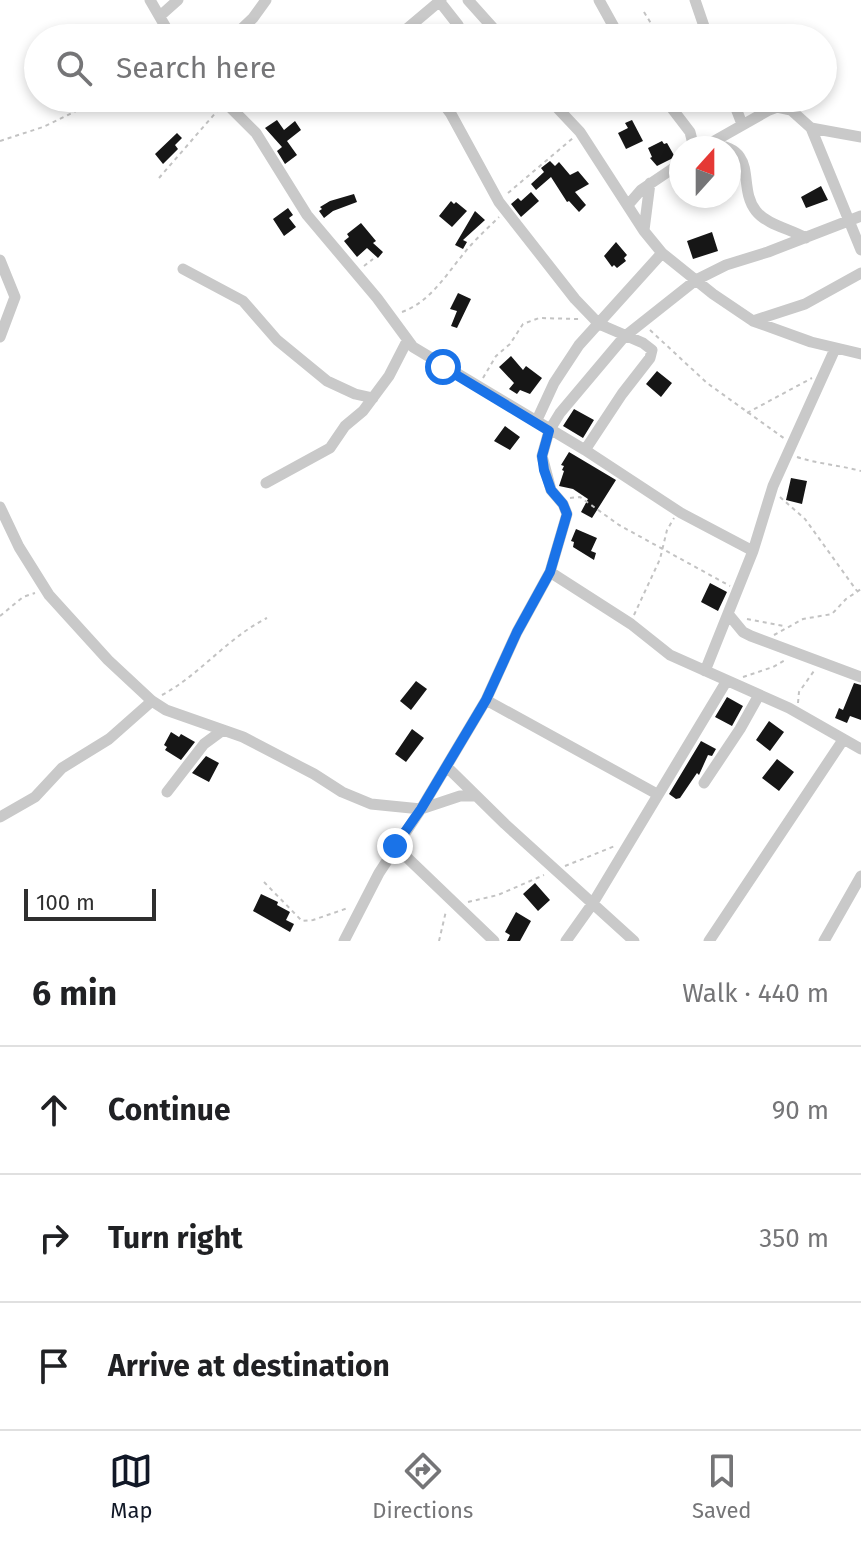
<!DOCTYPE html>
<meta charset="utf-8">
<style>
body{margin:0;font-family:"Fira Sans",sans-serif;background:#f6f6f6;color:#202124}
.compass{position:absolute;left:669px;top:136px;width:72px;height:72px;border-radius:50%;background:#fff;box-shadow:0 4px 12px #0003;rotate:21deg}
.scale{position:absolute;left:24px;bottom:20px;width:132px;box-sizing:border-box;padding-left:8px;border:4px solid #2f2f2f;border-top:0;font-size:22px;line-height:28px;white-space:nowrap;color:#2f2f2f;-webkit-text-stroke:6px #fff;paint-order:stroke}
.stop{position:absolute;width:24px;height:24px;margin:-18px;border:6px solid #1a73e8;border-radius:50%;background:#fff}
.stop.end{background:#1a73e8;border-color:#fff;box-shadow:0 2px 8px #0008}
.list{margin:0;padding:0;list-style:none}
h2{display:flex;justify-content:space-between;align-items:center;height:104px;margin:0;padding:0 32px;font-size:34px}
h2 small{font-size:26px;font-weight:400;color:#757577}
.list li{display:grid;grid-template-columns:52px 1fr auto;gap:24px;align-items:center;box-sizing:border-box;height:128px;padding:0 32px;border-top:2px solid #e0e0e0}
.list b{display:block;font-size:30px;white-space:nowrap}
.list em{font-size:26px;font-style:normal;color:#757577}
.icon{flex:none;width:44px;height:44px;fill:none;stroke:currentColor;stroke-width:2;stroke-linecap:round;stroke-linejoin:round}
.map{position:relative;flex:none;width:861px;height:941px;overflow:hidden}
.search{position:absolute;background:#fff;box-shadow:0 4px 12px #0003;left:24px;right:24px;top:24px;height:88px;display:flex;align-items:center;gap:20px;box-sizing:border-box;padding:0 28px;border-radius:44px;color:#757577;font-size:30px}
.sheet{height:488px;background:#fff}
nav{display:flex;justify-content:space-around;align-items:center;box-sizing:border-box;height:112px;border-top:2px solid #e0e0e0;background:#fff;font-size:22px;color:#757577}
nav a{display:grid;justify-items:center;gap:4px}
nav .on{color:#111827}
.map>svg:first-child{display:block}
.building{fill:#161616}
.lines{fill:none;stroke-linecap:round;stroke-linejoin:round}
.path{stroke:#c3c3c3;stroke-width:2;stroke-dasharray:4 4;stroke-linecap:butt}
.minor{stroke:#c9c9c9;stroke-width:11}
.route{stroke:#1a73e8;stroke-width:10}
</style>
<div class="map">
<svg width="861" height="941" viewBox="0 0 861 941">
<rect width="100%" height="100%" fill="#fff"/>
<path class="building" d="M277,120l7,10 11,-9 6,9 -14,11 10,14 -12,9 -8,-13 5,-4 -17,-19z
M632,120l11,21 -17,8 -8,-16 10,-5 -3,-5z
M177,133l5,5 -7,7 3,4 -15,15 -8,-10z
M662,141l2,3 3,-1 8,14 -18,9 -7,-8 2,-1 -4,-9z
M550,161l5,5 4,-4 11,13 8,-4 11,13 -14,8 11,13 -7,7 -10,-11 -2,1 -16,-25 -15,13 -5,-6 13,-12 -3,-4z
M821,186l7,14 -22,8 -5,-11z
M531,192l8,9 -18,16 -10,-13 7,-6 3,3z
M354,194l3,8 -24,9 -9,7 -5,-7 3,-2 -2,-2 10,-6z
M451,201l3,3 2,-2 11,9 -15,16 -13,-11z
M288,208l5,7 -4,3 7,9 -12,9 -11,-17z
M475,211l10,9 -22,20 4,2 -4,7 -8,-4z
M361,223l15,18 -3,2 10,9 -5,6 -11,-10 -10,9 -13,-16 5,-4 -2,-3z
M712,232l6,19 -25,8 -6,-18z
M616,242l11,13 -3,3 2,3 -9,7 -3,-3 -2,2 -8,-11z
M458,293l13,6 -14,29 -6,-2 6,-15 -7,-2z
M511,356l12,14 3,-4 16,12 -12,16 -10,-4 -3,4 -8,-5 5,-6 -15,-16z
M657,371l15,12 -11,14 -15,-13z
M574,409l20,11 -11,18 -20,-12z
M505,426l15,11 -10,13 -16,-9z
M569,452l47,28 -24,38 -11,-6 7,-13 -15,-10 -14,-3 5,-15 -2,-1 2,-4 -3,-1z
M791,478l16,3 -5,23 -16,-4z
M576,529l21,9 -6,13 5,2 -2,7 -21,-13 1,-5 -3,-1z
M710,583l17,9 -9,19 -17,-9z
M416,681l11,8 -16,21 -11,-9z
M854,683l7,2v35l-11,-4 -3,7 -12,-5 4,-10 4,2z
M727,697l16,9 -11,20 -17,-9z
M769,721l15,11 -14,19 -14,-11z
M412,729l12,9 -18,24 -11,-8z
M171,732l8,5 2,-3 14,8 -14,18 -16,-10 2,-3 -3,-2z
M701,741l15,8 -4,7 -4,-1 -9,20 -2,-2 -17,25 -4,1 -7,-5z
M206,756l13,7 -10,19 -17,-9z
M777,759l17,13 -15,19 -17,-13z
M535,883l15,17 -12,11 -15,-17z
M261,894l17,8 -1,3 13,7 -4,8 8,4 -4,8 -37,-21z
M516,912l15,9 -11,20h-13l3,-6 -5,-3z"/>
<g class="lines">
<path class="path" d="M644,12l16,26
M0,141l43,-14 60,-29
M159,178l59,-68
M508,193l65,-55
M364,266l9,-7
M402,312c31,-11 48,-44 69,-67 9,-10 19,-19 28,-28
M650,330l57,53 78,56
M483,378l13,-22 14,-12 13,-20 16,-6 40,1
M747,413l65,-35
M797,457c21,7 42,8 64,14
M780,497l25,22 52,72
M570,498l10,-1 39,28 111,61
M634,615l26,-56 7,-29 7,-12
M0,616l23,-19 12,-4
M747,619l37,7
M774,635l29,-16 29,-5 14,-15 15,-10
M743,677l30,-10 12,-7
M162,695c39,-21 65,-57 105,-77
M798,703l1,-11 15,-21
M565,866l50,-20
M264,882l38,39 11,-1 35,-12
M468,902l30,-7 46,-20
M439,941l7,-30"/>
<path class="minor" d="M150,0l22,38
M468,0l34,38
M599,0l21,38
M695,0l13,38
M440,2l18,23 -12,13
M160,16l18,-16
M232,38l21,-20 13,-18
M396,38l45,-38
M221,98l35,35 51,82 70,83 36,49 172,103 96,63 72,38
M439,98l12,16 48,88 76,97 24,25 44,19 9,7 -2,8 -28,36 -37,56
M548,98l32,34 64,99 18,22 51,41 40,27 58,21 50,12
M664,98l26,34 4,16
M732,98l10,26
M811,128l50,9
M711,144c50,5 25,42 45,67 11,14 35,18 50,27
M702,148l67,-38 8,-3 14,3 20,18 50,122
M628,205l13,-15 40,-27
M644,230l6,-47
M0,260l15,37 -15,40
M183,269l60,32 34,39 50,41 28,13 18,4
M753,321l52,-17 56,-31
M536,422l18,-39 25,-38 83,-92
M266,483l64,-35 15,-22 18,-15 26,-35 18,-35
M0,507l19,40 30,48 59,65 44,41 14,9 77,27 71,37 28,18 29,12 50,5 39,-13h16
M550,572l81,52 39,31 119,53 72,41
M729,615l14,17 8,4 110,41
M705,671l48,-120 20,-65 62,-137
M486,700l171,94
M447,767l58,57 129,117
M704,783l36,-54 19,-34
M167,792l37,-48 19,-14
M0,817l35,-20 27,-29 47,-29 43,-38
M395,846l99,95
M344,941l35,-68 42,-64 65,-109 31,-68 33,-60 17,-58 -4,-10 -12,-14 -9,-34 7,-25 11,-18 64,-76 72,-57 30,-15 42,-13 93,-36
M566,941l27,-38 133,-221
M709,941l134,-201
M824,941l37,-65"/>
</g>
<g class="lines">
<path class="route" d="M395,846l26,-37 65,-109 31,-68 33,-60 17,-58 -4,-10 -12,-14 -7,-20 -2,-14 7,-25 -106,-64"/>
</g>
</svg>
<svg class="compass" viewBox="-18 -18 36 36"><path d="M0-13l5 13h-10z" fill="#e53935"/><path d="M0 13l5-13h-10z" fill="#757577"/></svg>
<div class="scale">100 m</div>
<div class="stop" style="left:443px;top:367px"></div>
<div class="stop end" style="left:395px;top:846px"></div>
<div class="search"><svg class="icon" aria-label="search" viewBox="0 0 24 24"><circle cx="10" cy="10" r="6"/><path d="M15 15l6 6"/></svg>Search here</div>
</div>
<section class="sheet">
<h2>6 min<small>Walk · 440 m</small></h2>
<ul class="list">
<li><svg class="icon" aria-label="ahead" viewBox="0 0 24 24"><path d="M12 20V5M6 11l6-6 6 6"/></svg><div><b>Continue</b></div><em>90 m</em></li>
<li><svg class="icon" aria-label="right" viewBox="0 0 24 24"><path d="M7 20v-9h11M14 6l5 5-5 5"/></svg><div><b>Turn right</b></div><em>350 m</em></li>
<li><svg class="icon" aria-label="arrive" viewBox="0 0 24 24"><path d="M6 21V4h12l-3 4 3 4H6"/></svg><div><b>Arrive at destination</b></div></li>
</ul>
</section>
<nav>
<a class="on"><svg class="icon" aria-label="map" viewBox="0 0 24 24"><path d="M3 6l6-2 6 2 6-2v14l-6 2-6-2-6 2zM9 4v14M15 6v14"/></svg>Map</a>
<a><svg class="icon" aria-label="directions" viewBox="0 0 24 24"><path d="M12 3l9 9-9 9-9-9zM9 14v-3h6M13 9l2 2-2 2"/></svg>Directions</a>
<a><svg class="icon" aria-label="saved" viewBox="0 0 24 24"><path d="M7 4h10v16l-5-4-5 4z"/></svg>Saved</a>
</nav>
